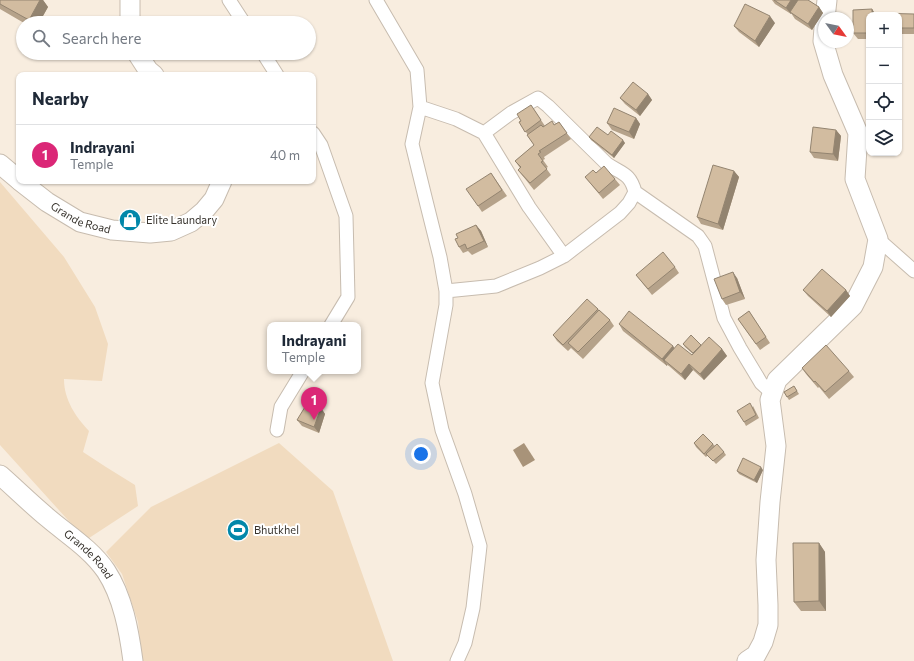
<!DOCTYPE html>
<meta charset="utf-8">
<style>
body{margin:0;font-family:Commissioner,sans-serif;background:#f2f2f3;color:#1f2937}
.controls{position:absolute;right:12px;top:12px;display:grid;overflow:hidden;border-radius:8px;box-shadow:0 1px 3px #0004}
.controls button{width:36px;height:36px;display:grid;place-items:center;padding:0;border:0;border-bottom:1px solid #e0e1e3;background:#fff;color:#1f2937;font:20px sans-serif}
.compass{position:absolute;left:818px;top:12px;width:36px;height:36px;border-radius:50%;background:#fff;box-shadow:0 1px 3px #0004;rotate:123deg}
.you{position:absolute;left:421px;top:454px;width:14px;height:14px;margin:-10px;border:3px solid #fff;border-radius:50%;background:#1a73e8;box-shadow:0 0 0 6px #1a73e833}
.badge{display:grid;place-items:center;width:26px;height:26px;border-radius:50%;background:#db2777;color:#fff;font-size:13px;font-weight:700}
.pin{position:absolute;translate:-50% -33px;filter:drop-shadow(0 1px 2px #0008)}
.pin::after{content:'';position:absolute;top:21px;width:14px;height:12px;background:inherit;clip-path:polygon(0 0,100% 0,50% 100%)}
.popup{position:absolute;left:267px;top:322px;width:94px;height:52px;box-sizing:border-box;display:grid;place-content:center;border-radius:8px;background:#fff;filter:drop-shadow(0 1px 3px #0005);font-size:13px;white-space:nowrap;color:#747a83}
.popup b{font-size:15px;color:#1f2937}
.popup::after{content:'';position:absolute;left:50%;top:100%;margin-left:-8px;border:8px solid transparent;border-top-color:#fff}
.list{margin:0;padding:0;list-style:none}
h2{display:flex;justify-content:space-between;align-items:center;height:52px;margin:0;padding:0 16px;font-size:17px}
h2 small{font-size:13px;font-weight:400;color:#747a83}
.list li{display:grid;grid-template-columns:26px 1fr auto;gap:12px;align-items:center;box-sizing:border-box;height:60px;padding:0 16px;border-top:1px solid #e0e1e3}
.list b{display:block;font-size:15px;white-space:nowrap}
.list p{margin:0;font-size:13px;white-space:nowrap;color:#747a83}
.list em{font-size:13px;font-style:normal;color:#747a83}
.icon{flex:none;width:22px;height:22px;fill:none;stroke:currentColor;stroke-width:2;stroke-linecap:round;stroke-linejoin:round}
.map{position:relative;flex:none;width:914px;height:661px;overflow:hidden}
.search{position:absolute;background:#fff;box-shadow:0 1px 3px #0004;left:16px;top:16px;width:300px;height:44px;display:flex;align-items:center;gap:10px;box-sizing:border-box;padding:0 14px;border-radius:22px;color:#747a83;font-size:15px}
.panel{position:absolute;background:#fff;box-shadow:0 1px 3px #0004;left:16px;top:72px;width:300px;height:112px;border-radius:8px}
.map>svg:first-child{display:block}
.green{fill:#f1dbbf}
.water{fill:#a89379}
.lines{fill:none;stroke-linecap:round;stroke-linejoin:round}
.street-casing{stroke:#c7bcaf;stroke-width:15}
.secondary-casing{stroke:#c7bcaf;stroke-width:21}
.street{stroke:#fff;stroke-width:13}
.secondary{stroke:#fff;stroke-width:19}
.wall{fill:#b5a28a}
.shaded-wall{fill:#938470}
.building{fill:#d2bca0;stroke:#938470}
.labels{text-anchor:middle;stroke-width:4;stroke-linejoin:round;paint-order:stroke}
.street-label{font-size:11px;fill:#36322c;stroke:#fff}
.poi-label{font-size:11px;fill:#36322c;stroke:#fff;text-anchor:start}
</style>
<div class="map">
<svg width="914" height="661" viewBox="0 0 914 661">
<rect width="100%" height="100%" fill="#f8eddf"/>
<path class="green" d="M0,182l64,75 31,50 13,37 -6,37 -38,-2c0,21 12,38 25,52l-6,21 23,15 29,18 3,21 -52,34 -86,-95z
M279,443l54,48 60,170h-251l-4,-39 -16,-48 -16,-22 45,-45z"/>
<path class="water" d="M524,443l11,17 -12,7 -10,-17z"/>
<g class="lines">
<g class="street-casing">
<path id="street" d="M229,0l15,23
M376,0l41,70 3,37 -8,37 14,57 14,56 6,34v14l-14,78 10,47 23,64 15,52 -7,62 -8,35 -8,18
M263,53l14,22
M420,107l36,12 28,14 45,74 35,49
M313,133l8,12 25,71 2,81 -17,28
M635,192l63,44 7,10 19,72 16,30 21,35 11,10
M878,239l36,32
M446,291l50,-5 44,-18 24,-12 56,-43 9,-10 6,-11c-5,-19 -13,-18 -28,-28l-59,-58 -10,-8 -27,15 -27,20
M277,430l4,-23 22,-36"/>
</g>
<g class="secondary-casing">
<g id="secondary">
<path d="M130,0v23"/>
<path d="M825,18l2,-18"/>
<path d="M137,53l11,17 6,5"/>
<path d="M0,164l19,16"/>
<path id="s1" d="M20,181l27,21 33,20 32,8 38,3 21,-2 20,-9 13,-11 10,-12 8,-18"/>
<path id="s2" d="M0,475c16,14 31,29 48,43 20,17 43,31 58,53 17,26 23,60 27,90"/>
<path d="M747,661l9,-6 7,-13 5,-17v-20l-2,-45 4,-58 6,-56 -6,-46 7,-20 76,-74 20,-39 5,-28 -23,-60 3,-46 -25,-58 -10,-34 1,-13"/>
</g>
</g>
<use href="#street" class="street"/>
<use href="#secondary" class="secondary"/>
</g>
<path class="wall" d="M0,0h43l5,7 -9,16h-15l-24,-14z
M772,0h36l11,7 4,6 -11,17 -17,-11 -4,-6v1l-16,-10z
M872,9l3,5h39v20h-15v-19h-30v24h-11l-5,-6z
M775,23l-16,24 -20,-15 -5,-6z
M648,94l4,6 -12,16 -15,-12 -5,-6z
M531,105l14,21 10,-1 4,-3 12,17 -27,18 1,2 -2,1 5,7 -2,1 5,7 -17,15 -16,-20 2,-2 -5,-7 19,-16 -7,-10h1l-9,-13 2,-1z
M636,118l4,6 -6,15 -22,-9 -5,-7z
M836,130l5,6 -3,25 -24,-3 -4,-6z
M608,135l17,8 -11,15 -23,-18 -2,-3z
M734,171l5,6 -16,53 -22,-6 -4,-7z
M491,173l16,23 -25,16 -4,-6z
M596,173l19,6 5,6 -17,14 -13,-16 -5,-6z
M476,225l5,6 7,16 -16,8 -4,-4 -5,2 -4,-6 -1,-9z
M675,267l4,6 -27,22 -16,-20z
M737,278l8,21 -19,6 -4,-6z
M803,290h43l4,6 -19,21 -23,-21z
M598,309l12,11 4,6 -31,33 -12,-11 -3,3 -11,-10 -4,-6z
M749,311l21,32 -10,7 -22,-31z
M619,324l54,22 1,2 18,7 1,-1 -8,-7 -2,-3 18,1 21,4 5,7 -23,24 -11,-10 -8,10 -16,-14 -2,-1v1l-44,-35z
M802,368l47,3 5,6 -25,22 -10,-12 -1,1 -12,-14z
M794,386l5,8 -10,6 -5,-8z
M753,406l6,12 -13,8 -2,-4z
M321,408l4,6 -6,19 -17,-7 -5,-6z
M694,443l19,1 2,2 9,6 2,3 -10,9 -8,-9 -2,2 -10,-10z
M763,470l-6,13 -18,-9 -2,-3z
M819,543l6,9 1,59h-25l-7,-9z"/>
<path class="shaded-wall" d="M40,0h3l5,7 -9,16h-8l-2,-3z
M791,0h9l-9,14 -5,-6z
M819,7l4,6 -11,17 -4,-6z
M872,9l4,6h-4z
M770,16l5,7 -16,24 -4,-6z
M648,94l4,6 -12,16 -4,-6z
M636,118l4,6 -6,15 -5,-7z
M836,130l5,6 -3,25 -5,-7z
M623,140l2,3 -11,15 -2,-3z
M734,171l5,6 -16,53 -5,-6z
M476,225l5,6 7,16 -4,-6z
M733,272l4,6 8,21 -5,-7z
M846,290l4,6 -19,21 -4,-6z
M673,346l4,6 -13,8 3,5v1l-5,-7z
M722,349l5,7 -23,24 -4,-6z
M689,364l4,6 -8,10 -4,-6z
M321,408l4,6 -6,19 -5,-6z
M761,467l2,3 -6,13 -3,-3z
M819,543l6,9 1,59 -7,-10z"/>
<path class="building" d="M0,0h40l-11,20 -29,-16z
M774,0h17l-5,8z
M798,0h10l11,7 -11,17 -18,-12z
M745,4l25,12 -15,25 -21,-15z
M872,9v6h-3v18h-16v-23z
M875,13l39,1v14h-15v-13h-24z
M633,82l15,12 -12,16 -16,-12z
M531,105l10,15 -16,12 -6,-10 2,-1 -4,-7z
M614,108l22,10 -7,14 -22,-9z
M552,121l2,4 5,-3 8,11 -28,18 2,1 -3,2 5,7 -2,1 6,7 -17,14 -12,-13 3,-3 -6,-6 19,-16 -7,-10 14,-10 2,2z
M597,127l11,8 3,-4 12,9 -11,15 -23,-18z
M813,127l23,3 -3,24 -23,-2z
M713,165l21,6 -16,53 -21,-7z
M604,166l11,13 -16,14 -14,-16 8,-7 3,3z
M491,173l11,17 -24,16 -12,-17z
M476,225l8,16 -17,8 -2,-5 -6,3 -4,-8 3,-1 -2,-4z
M663,252l12,15 -27,22 -12,-14z
M822,269l24,21 -19,21 -24,-21z
M733,272l7,20 -18,7 -8,-20z
M587,299l11,10 -35,36 -10,-10z
M599,310l11,10 -32,32 -10,-9z
M629,311l44,35 -11,13 -43,-35z
M749,311l17,26 -10,7 -18,-25z
M691,335l10,10 -8,8 -10,-9z
M709,337l13,12 -22,25 -11,-10 -8,10 -17,-14 14,-16 14,11z
M826,345l23,26 -24,21 -10,-11 -1,1 -12,-14z
M794,386l3,5 -10,6 -3,-5z
M308,402l13,6 -7,19 -17,-7z
M750,403l6,12 -12,7 -7,-11z
M703,434l10,10 -9,10 -10,-11z
M717,444l7,8 -11,9 -7,-7z
M743,458l18,9 -7,13 -17,-9z
M793,543h26v58l-25,1z"/>
<defs>
<g id="shop-disc" transform="scale(1.15)"><circle r="9.5" fill="#0187a9" stroke="#fff"/><path d="M-5-2.5h2.3a2.7 3.5 0 0 1 5.4 0H5L5.5 6h-11ZM-1.5-2.5h3a1.5 2.3 0 0 0-3 0Z" fill="#fff"/></g>
<g id="stadium-disc" transform="scale(1.15)"><circle r="9.5" fill="#0187a9" stroke="#fff"/><path d="M0-5a6.5 5 0 1 0 0 10a6.5 5 0 1 0 0-10ZM-3.5-1.8h7v3.6h-7Z" fill="#fff"/></g>
</defs>
<g fill-rule="evenodd">
<use href="#shop-disc" x="130" y="220"/>
<use href="#stadium-disc" x="238" y="530"/>
</g>
<g class="labels">
<g class="street-label">
<text dy="4" stroke="none"><textPath href="#s1" startOffset="72">Grande Road</textPath></text>
<text dy="4" stroke="none"><textPath href="#s2" startOffset="119">Grande Road</textPath></text>
</g>
<g class="poi-label">
<text x="146" y="224">Elite Laundary</text>
<text x="254" y="534">Bhutkhel</text>
</g>
</g>
</svg>
<div class="controls">
<button>+</button>
<button>−</button>
<button><svg class="icon" aria-label="locate" viewBox="0 0 24 24"><circle cx="12" cy="12" r="6"/><path d="M12 2v4M12 18v4M2 12h4M18 12h4"/></svg></button>
<button><svg class="icon" aria-label="layers" viewBox="0 0 24 24"><path d="M12 4l9 5-9 5-9-5zM3 14l9 5 9-5"/></svg></button>
</div>
<svg class="compass" viewBox="-18 -18 36 36"><path d="M0-13l5 13h-10z" fill="#e53935"/><path d="M0 13l5-13h-10z" fill="#747a83"/></svg>
<div class="you"></div>
<div class="pin badge" style="left:314px;top:420px">1</div>
<div class="popup"><b>Indrayani</b>Temple</div>
<div class="search"><svg class="icon" aria-label="search" viewBox="0 0 24 24"><circle cx="10" cy="10" r="6"/><path d="M15 15l6 6"/></svg>Search here</div>
<section class="panel">
<h2>Nearby<small></small></h2>
<ul class="list">
<li><span class="badge">1</span><div><b>Indrayani</b><p>Temple</p></div><em>40 m</em></li>
</ul>
</section>
</div>
